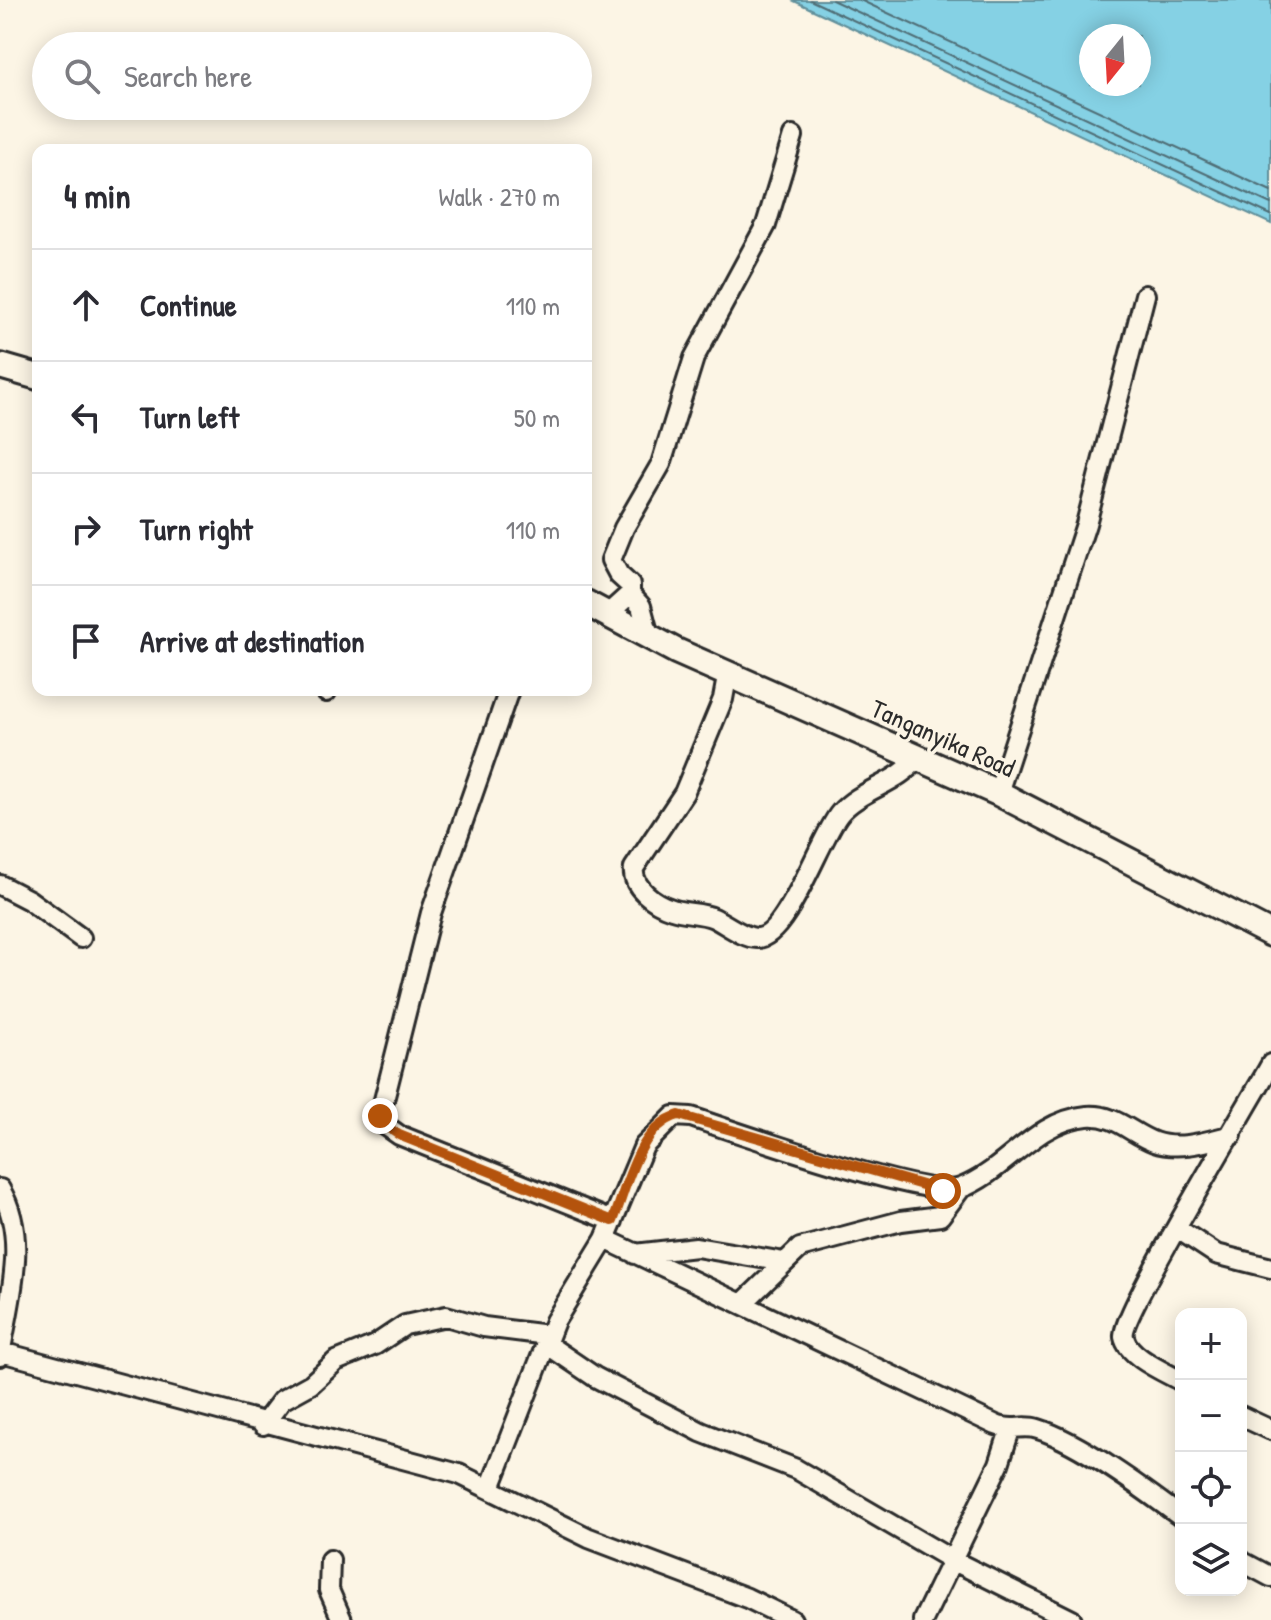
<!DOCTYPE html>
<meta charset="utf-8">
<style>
body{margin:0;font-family:"Patrick Hand",sans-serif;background:#f2f2f3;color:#2b2b33}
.controls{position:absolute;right:24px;bottom:24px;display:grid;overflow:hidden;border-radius:16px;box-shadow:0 4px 20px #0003}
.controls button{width:72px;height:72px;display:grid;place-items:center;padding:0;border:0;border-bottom:2px solid #e1e1e2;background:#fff;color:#2b2b33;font:40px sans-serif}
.compass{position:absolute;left:1079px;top:24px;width:72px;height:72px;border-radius:50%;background:#fff;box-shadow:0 4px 20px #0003;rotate:198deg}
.stop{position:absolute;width:24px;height:24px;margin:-18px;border:6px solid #b45309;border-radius:50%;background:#fff}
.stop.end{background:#b45309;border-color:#fff;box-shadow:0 2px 8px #0008}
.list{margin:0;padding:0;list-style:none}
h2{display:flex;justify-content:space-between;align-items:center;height:104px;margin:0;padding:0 32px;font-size:34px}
h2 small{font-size:26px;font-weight:400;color:#7c7c81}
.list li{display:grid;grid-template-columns:52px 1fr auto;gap:24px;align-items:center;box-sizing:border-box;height:112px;padding:0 32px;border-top:2px solid #e1e1e2}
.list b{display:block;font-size:30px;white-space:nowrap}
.list em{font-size:26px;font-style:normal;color:#7c7c81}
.icon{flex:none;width:44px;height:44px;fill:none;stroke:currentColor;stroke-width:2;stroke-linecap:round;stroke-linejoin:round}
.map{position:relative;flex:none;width:1271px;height:1620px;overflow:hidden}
.search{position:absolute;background:#fff;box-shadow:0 4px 20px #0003;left:32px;top:32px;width:560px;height:88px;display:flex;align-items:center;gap:20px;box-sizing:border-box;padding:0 28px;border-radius:44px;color:#7c7c81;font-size:30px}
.panel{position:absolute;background:#fff;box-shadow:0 4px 20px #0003;left:32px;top:144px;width:560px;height:552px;border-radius:16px}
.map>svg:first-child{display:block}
.water{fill:#85d1e4;stroke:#618f9a;stroke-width:2;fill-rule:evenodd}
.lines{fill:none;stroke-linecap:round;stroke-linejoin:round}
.shore{stroke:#4f6d75;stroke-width:2}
.minor-casing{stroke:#2b2b2b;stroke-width:24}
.tertiary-casing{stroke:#2b2b2b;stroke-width:30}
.minor{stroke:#fcf5e5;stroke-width:18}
.tertiary{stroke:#fcf5e5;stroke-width:24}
.route{stroke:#b45309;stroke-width:10}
.labels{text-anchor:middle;stroke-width:7;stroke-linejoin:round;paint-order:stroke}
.street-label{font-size:26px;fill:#2b2b2b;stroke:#fcf5e5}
</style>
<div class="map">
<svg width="1271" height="1620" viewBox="0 0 1271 1620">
<rect width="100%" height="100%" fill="#fcf5e5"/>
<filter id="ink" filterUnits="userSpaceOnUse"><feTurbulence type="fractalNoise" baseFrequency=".0125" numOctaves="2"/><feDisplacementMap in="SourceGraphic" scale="16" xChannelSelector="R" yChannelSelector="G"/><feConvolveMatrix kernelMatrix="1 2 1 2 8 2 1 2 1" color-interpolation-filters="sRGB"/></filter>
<g filter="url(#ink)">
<path class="water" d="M792,0h479v224zM1091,36h48v48h-48z"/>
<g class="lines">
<path class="shore" d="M810,0l461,215
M832,0l439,204
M860,0l411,191"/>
<g class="minor-casing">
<path id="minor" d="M630,594l11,12 8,30
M608,614l22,-20v-9l-11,-10 -8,-15 13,-32 37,-64 33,-106 72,-133 27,-89
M728,672l-5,27 -39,94 -50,75c-3,19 21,36 38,41 14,5 28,3 42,9 12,6 31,21 44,20 29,-1 63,-103 82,-125 22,-25 59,-29 79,-57
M509,690l-78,223 -51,203 2,7 17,12 214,86
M326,692l1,-2
M998,793l88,-269 59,-229
M0,885l29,15 52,38
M0,1189c30,51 8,113 0,167
M1178,1229l38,25 55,14
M605,1239l391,186c16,7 27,-1 42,4 42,13 107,61 143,88
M635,1254l61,-7 88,15
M742,1304l58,-56 101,-27 39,-5 21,-28
M545,1343l50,34 106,55 95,37 156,91 120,60
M1,1352l458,122 130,64 158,60 45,22
M1181,1381c-16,-9 -53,-24 -57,-44 -5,-20 128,-238 147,-273
M1241,1416l30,14
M263,1425l19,-25 29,-16 25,-23 39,-16 30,-20 41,-9 38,11 64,8
M490,1488l65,-167 50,-82 39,-93 30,-30 17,1c42,14 238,83 270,71 45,-17 73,-67 126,-72 29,-2 43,17 67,26 25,9 54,-1 78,-7
M330,1560l-1,30 13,30
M1241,1561l30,16
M923,1620l76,-156 11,-34"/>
</g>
<g class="tertiary-casing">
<path id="tertiary" d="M0,366l38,11
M586,603l90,48 322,142 273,141"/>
</g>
<use href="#minor" class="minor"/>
<use href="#tertiary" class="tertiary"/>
</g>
</g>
<g class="lines" filter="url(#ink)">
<path class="route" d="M380,1116l2,7 17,12 214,86c14,-34 25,-95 66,-106l264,76"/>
</g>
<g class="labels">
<g class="street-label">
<text transform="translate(943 738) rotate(24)" y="9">Tanganyika Road</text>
</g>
</g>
</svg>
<div class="controls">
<button>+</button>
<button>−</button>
<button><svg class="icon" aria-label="locate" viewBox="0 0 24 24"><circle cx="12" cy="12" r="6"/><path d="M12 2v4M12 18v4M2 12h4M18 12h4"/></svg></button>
<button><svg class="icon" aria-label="layers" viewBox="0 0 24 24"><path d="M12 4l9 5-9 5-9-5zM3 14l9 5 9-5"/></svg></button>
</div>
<svg class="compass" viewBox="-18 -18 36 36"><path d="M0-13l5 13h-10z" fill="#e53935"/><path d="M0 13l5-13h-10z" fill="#7c7c81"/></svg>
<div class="stop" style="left:943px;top:1191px"></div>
<div class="stop end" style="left:380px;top:1116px"></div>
<div class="search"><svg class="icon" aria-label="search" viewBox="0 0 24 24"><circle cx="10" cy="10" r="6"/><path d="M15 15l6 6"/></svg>Search here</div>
<section class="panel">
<h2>4 min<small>Walk · 270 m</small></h2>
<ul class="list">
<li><svg class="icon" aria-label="ahead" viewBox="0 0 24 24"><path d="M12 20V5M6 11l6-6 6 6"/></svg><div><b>Continue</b></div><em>110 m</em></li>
<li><svg class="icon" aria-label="left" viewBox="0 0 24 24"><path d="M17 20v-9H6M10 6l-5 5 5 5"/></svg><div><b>Turn left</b></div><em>50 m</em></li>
<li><svg class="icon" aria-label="right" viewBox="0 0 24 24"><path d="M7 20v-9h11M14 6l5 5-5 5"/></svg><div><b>Turn right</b></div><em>110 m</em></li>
<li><svg class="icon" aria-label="arrive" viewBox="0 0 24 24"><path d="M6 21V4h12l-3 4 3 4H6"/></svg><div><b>Arrive at destination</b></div></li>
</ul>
</section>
</div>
